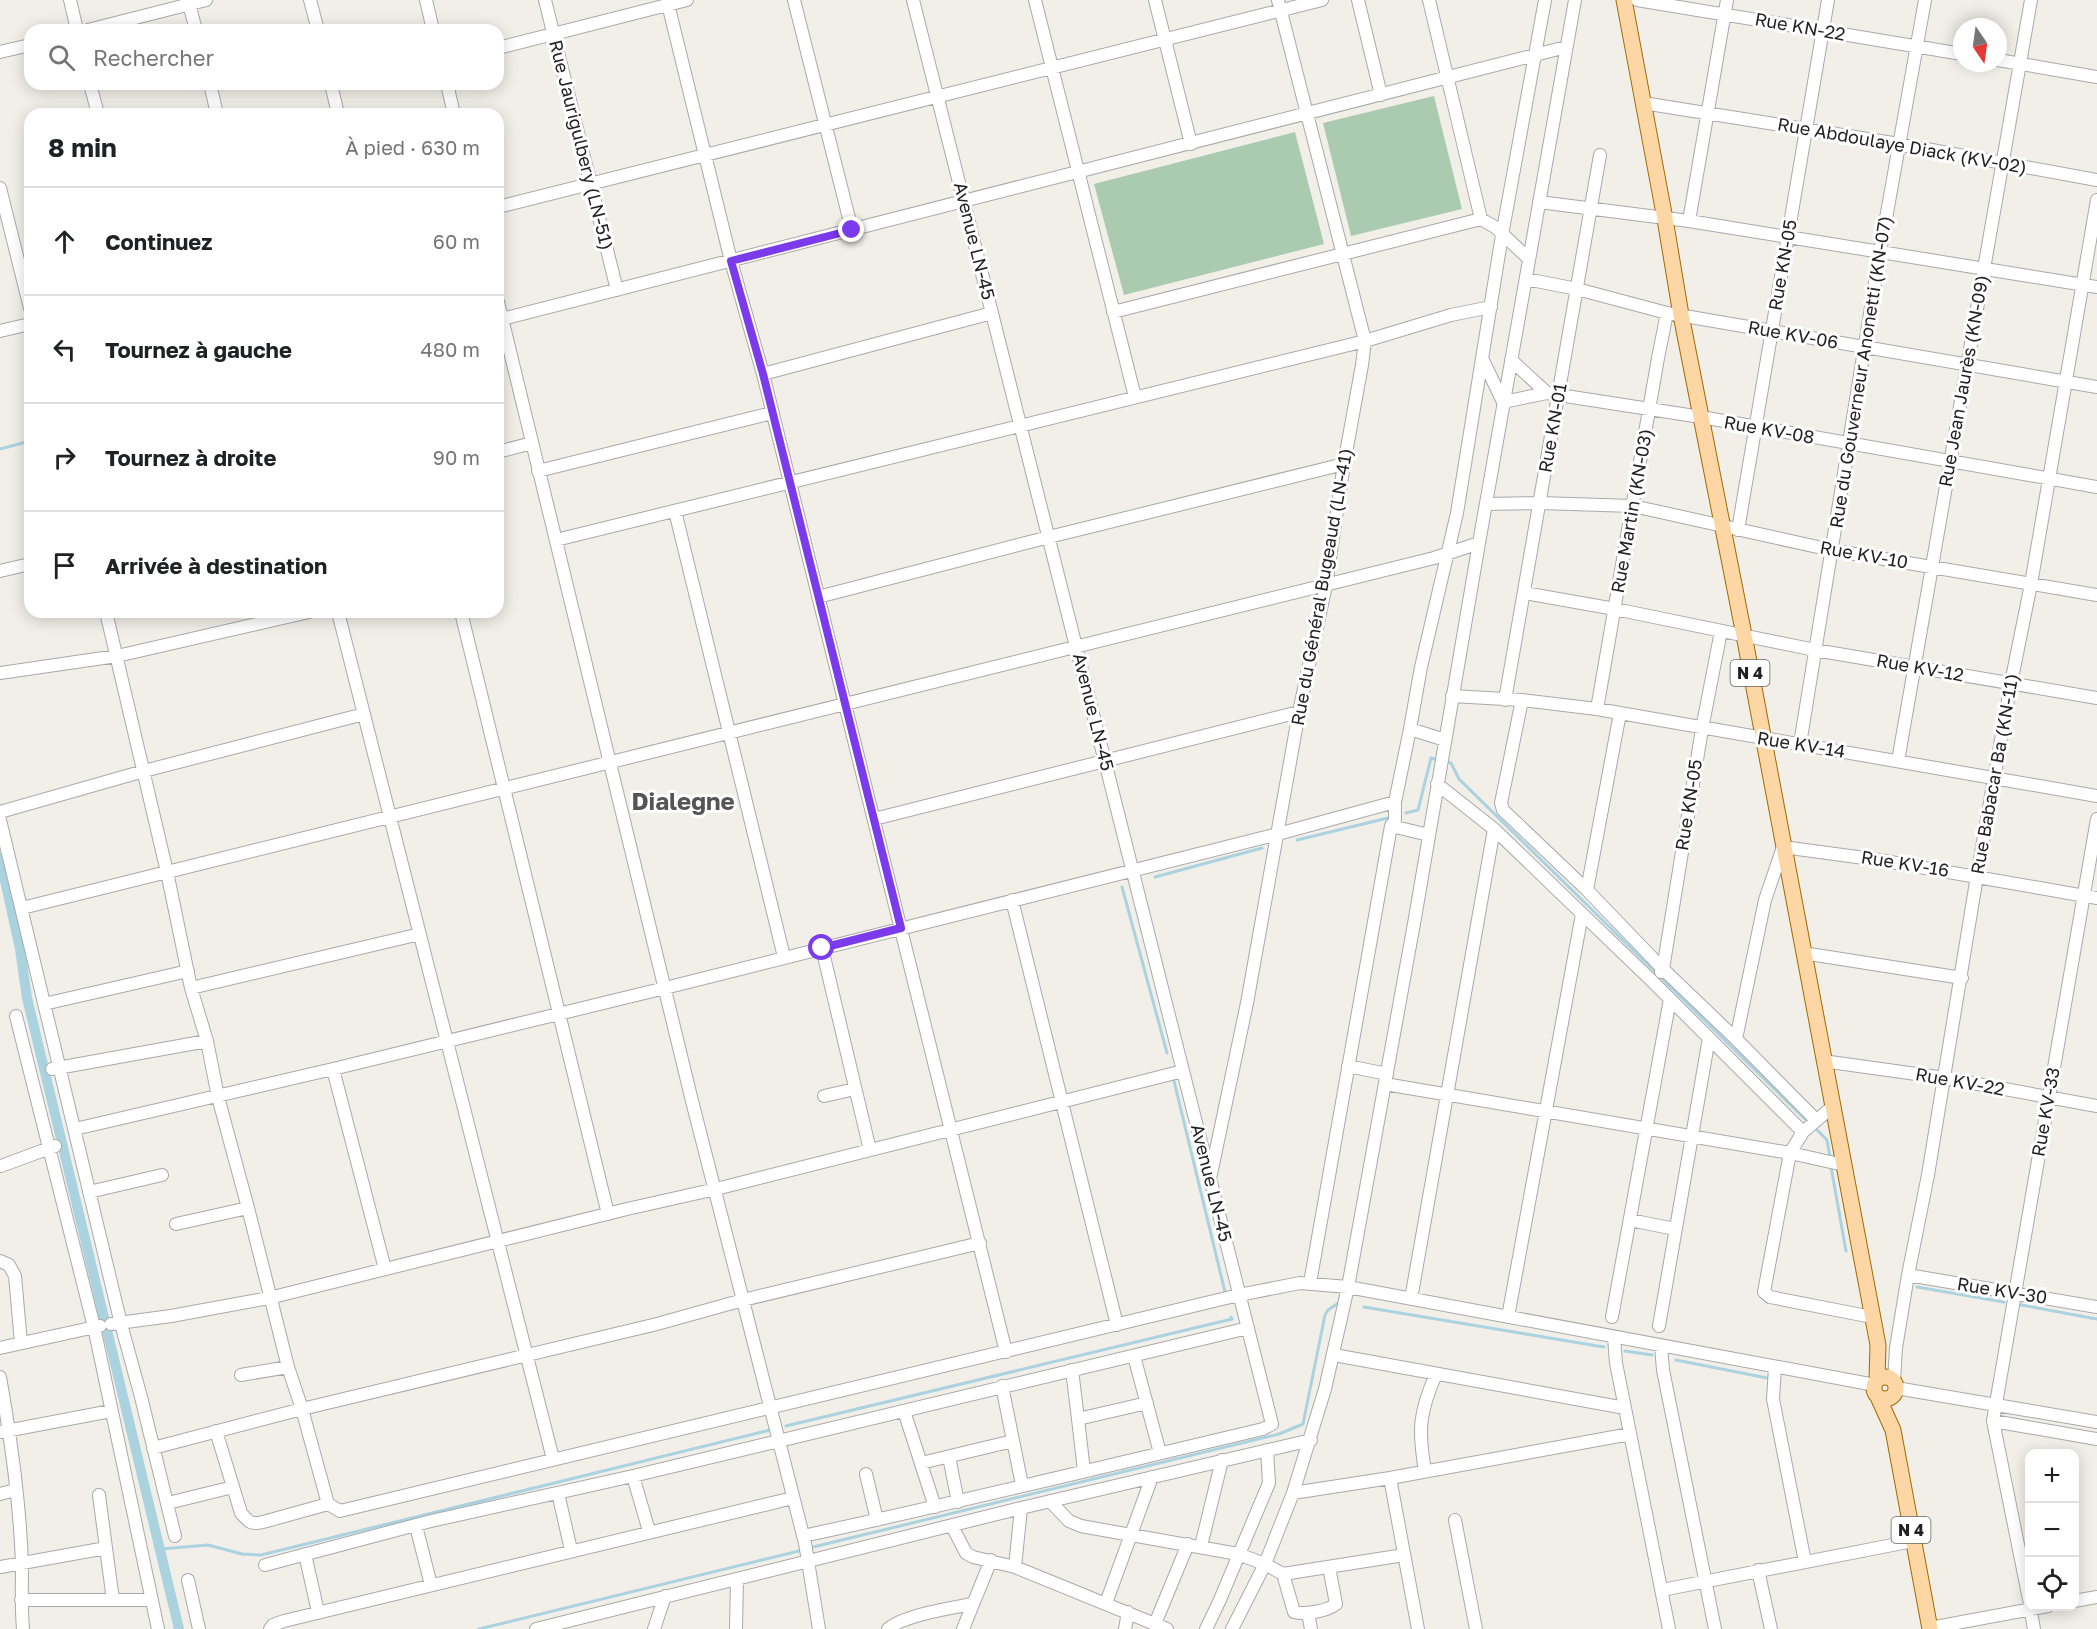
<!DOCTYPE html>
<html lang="fr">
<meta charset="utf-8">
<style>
body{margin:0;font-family:"Golos Text",sans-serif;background:#f2f2f2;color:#202124}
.controls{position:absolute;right:18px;bottom:18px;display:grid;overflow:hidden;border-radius:12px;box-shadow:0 3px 15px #0003}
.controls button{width:54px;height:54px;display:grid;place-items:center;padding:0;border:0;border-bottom:2px solid #e0e0e0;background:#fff;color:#202124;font:30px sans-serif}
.compass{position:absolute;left:1953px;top:18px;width:54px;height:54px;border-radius:50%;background:#fff;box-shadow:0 3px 15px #0003;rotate:167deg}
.stop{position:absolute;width:18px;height:18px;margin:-14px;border:4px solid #7c3aed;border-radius:50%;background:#fff}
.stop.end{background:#7c3aed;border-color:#fff;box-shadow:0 2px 6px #0008}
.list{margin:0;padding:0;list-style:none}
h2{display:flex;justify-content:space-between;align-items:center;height:78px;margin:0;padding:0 24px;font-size:26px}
h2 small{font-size:20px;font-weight:400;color:#757577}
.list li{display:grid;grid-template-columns:39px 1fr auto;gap:18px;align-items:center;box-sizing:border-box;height:108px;padding:0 24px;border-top:2px solid #e0e0e0}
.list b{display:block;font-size:22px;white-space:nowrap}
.list em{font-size:20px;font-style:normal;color:#757577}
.icon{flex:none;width:33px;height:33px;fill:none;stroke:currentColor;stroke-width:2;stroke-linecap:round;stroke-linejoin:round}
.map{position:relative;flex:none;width:2097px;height:1629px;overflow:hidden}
.search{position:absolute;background:#fff;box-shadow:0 3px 15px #0003;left:24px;top:24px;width:480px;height:66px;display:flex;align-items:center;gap:15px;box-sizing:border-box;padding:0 21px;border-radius:18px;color:#757577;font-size:22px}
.panel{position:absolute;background:#fff;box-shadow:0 3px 15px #0003;left:24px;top:108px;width:480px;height:510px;border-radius:18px}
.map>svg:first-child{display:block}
.cemetery{fill:#aacbaf}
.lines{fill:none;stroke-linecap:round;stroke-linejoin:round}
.stream{stroke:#aad3df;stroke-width:3}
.canal{stroke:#aad3df;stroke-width:10}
.minor-casing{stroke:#a9a9a9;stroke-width:14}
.major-casing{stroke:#a06b00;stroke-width:17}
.minor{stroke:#fff;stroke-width:12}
.major{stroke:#fcd6a4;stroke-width:15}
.route{stroke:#7c3aed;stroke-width:8}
.labels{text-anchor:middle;stroke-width:6;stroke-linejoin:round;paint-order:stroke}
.shield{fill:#fff;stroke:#646464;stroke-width:1.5}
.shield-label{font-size:16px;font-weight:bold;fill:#222}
.street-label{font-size:18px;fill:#222;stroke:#fff}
.district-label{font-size:24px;font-weight:bold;fill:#555;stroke:#fff}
</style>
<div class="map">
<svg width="2097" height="1629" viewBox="0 0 2097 1629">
<rect width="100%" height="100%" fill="#f2efe9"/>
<path class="cemetery" d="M1434,96l28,113 -111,27 -28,-113z
M1295,132l29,112 -200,51 -30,-111z"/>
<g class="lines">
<path class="stream" d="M0,449l30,-8
M1445,761l6,2 8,16 350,344
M1406,813l12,-3 13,-52 7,2
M1297,840l95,-23
M1155,877l107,-29
M1122,887l45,166
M1174,1081l51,211
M1814,1127l13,13 3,17
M1831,1167l15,84
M1917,1287l87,15
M2016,1304l81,15
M1364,1307l240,40
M1625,1351l27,4
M1676,1360l91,18
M786,1426l446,-107 -1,-2
M809,1548l470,-114 24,-10 22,-109 3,-5 12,-8
M161,1549l47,-4 34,9 19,1 509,-125
M479,1629l324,-79"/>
<path class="canal" d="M0,858l20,91 7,49 152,631"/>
<g class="minor-casing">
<path id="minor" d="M70,0l7,30
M188,0l8,30
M310,0l8,30
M426,0l7,30
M545,0l72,290
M667,0l64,261 32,113 243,978
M794,0l58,230
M1035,0l100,397
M1155,0l36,144
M1358,0l23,95
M1429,0l52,219
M1637,0l325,54
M88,30l118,-30
M498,48l189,-48
M0,52l30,-7
M1998,60l99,17
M90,84l8,30
M210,84l7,30
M331,84l7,30
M447,84l7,30
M1643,103l256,41 198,36
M0,188l30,120
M1539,202l150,19 408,66
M498,207l824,-207
M1689,221l38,-221
M1526,279l51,10 90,24 430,74
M498,302l194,799 113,442 14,86
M1113,312l368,-93 14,8 34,32
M502,319l1064,-272
M0,331l30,-7
M1482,358l21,44 44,-9 12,2 142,22 396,70
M1511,360l36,33
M763,374l229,-61
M498,452l34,-9
M538,471l234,-58
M1486,504l54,-1 93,3 198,44 266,45
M675,511l109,446
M1738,530l90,-530
M556,540l809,-199 86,-26 40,-8
M0,571l30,-7
M1524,593l91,16 200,41 282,48
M818,597l231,-60 295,-73
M106,612l61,260 24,116 16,53 11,56 30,111 40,159 14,42 26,95 12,7 899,-216 61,-12 48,4 527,98
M338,612l215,847
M461,612l147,602
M0,673l117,-17 192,-44
M1452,696l70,4 75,9 500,87
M1505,700l95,-545
M1522,700l-21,103 2,7 84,80 76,79 73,70 80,81
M1597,709l61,-351 9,-45
M1410,729l-15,73v18l-4,6 38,9
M1445,740l-35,-11 11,-62 36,-154 45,-278 43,-235
M1800,744l80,-492 45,-252
M1898,761l133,-761
M1437,784l57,45 158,152 151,151
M0,812l144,-41 220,-57
M874,819l425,-107
M0,820l121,504 20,73 34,139
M1587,890l33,-177
M1012,900l105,425
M22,908l1412,-350 45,-15
M822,948l48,202
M1803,953l159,25
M1661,972l2,-3 39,-240 19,-98
M191,988l229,-54
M44,1004l144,-33
M16,1016l78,311 64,302
M1736,1039l29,-139 18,-53 96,13 218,38
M1823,1061l122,17 152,28
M1348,1066l39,8
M52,1069l155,-28
M333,1069l52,200
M1385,1084l405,69 54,12
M824,1096l31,-7
M1832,1107l-29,25 -13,21 -26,139 6,5 102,20
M75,1129l258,-60 332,-81 613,-154 117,-32
M1,1166l54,-20
M1211,1174l36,-171 52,-291 27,-127 18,-121 18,-99 3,-24 -87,-341
M89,1192l73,-17
M1630,1220l45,9
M176,1224l72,-16
M0,1261l9,4 6,11 6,67
M1908,1275l189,32
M1310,1283l81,-457
M1411,1299l83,-470
M1508,1317l74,-403
M1612,1317l58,-318
M111,1324l60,-8 98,-18 358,-89 89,-20 467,-118
M1659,1326l50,-288
M1614,1337l2,26 53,266
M1661,1346l2,24 52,259
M0,1348l100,-22
M1334,1355l291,53
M1134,1356l26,97
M1775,1367l-2,32 32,163
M1072,1370l6,49
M241,1375l47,-8
M0,1377c11,62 20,125 22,188 0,21 -1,42 1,64
M1894,1381l2,-33 12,-73 20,-100 49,-299 34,-193 20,-99 66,-384
M1002,1386l20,99
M1896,1388l201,34
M904,1411l31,96
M1993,1421l104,18
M216,1431l25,82c8,9 10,12 22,9l65,-18
M0,1432l111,-21
M153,1448l149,-39 355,-85 86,-24 237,-57
M949,1457l9,45
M921,1463l92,-22
M1084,1471l-6,-52 69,-16
M1425,1471c-7,-41 -6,-58 11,-97
M866,1474l11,46
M633,1476l16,55
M1390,1478l28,151
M558,1493l13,57
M1293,1493l97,-15 240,-44
M0,1494l16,-4
M1050,1501l19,20 12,5 157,28 27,10 18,10 121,-19
M168,1503l65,-16
M1455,1520l21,109
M416,1526l15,59
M952,1526l14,27 7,4 42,10 152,62
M803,1536c154,-33 307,-71 460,-107l9,-5 -359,-1424
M1201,1546l21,-86
M106,1548l7,52
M305,1554l13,58
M265,1565l166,-44 202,-45 615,-148
M0,1567l106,-19 -7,-53
M1015,1567l6,-59
M1758,1570l13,59
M1283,1574l11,38c10,3 34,-1 42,-8l-7,-37
M188,1580l11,49
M1662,1590l251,-49
M21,1600h130
M2074,1601l23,-4
M1106,1603l46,-126
M2030,1604l-37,-183 104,-602
M2030,1606l4,23
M1308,1613l3,16
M1155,1624l33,-80
M1930,1628l118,-22
M270,1629l3,-4 11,-4 509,-123
M536,1629l485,-121 290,-68
M654,1629l11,-33
M736,1629l1,-50
M888,1629c16,-14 63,-21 84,-25
M963,1629l28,-69
M1125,1629l3,-17
M1206,1629l13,-27 50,-119 -2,-33
M1232,1629l33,-65 28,-71 32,-104 23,-102 67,-369 64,-375 96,-543"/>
</g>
<g class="major-casing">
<path id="major" d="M1624,0l41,219 16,96 63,320 134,710 -1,35
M1874 1388a11 11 0 1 1 22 0a11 11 0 1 1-22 0Z
M1878,1397l15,33 37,199"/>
</g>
<use href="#minor" class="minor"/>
<use href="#major" class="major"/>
</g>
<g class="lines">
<path class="route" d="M822,948l79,-20 -138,-554 -32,-113 121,-31"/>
</g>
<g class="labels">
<g class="shield">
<rect x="1730.5" y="660" width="39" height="26" rx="4.5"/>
<rect x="1891.5" y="1517" width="39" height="26" rx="4.5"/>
</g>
<g class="shield-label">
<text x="1750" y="679">N 4</text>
<text x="1911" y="1536">N 4</text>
</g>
<g class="street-label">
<text transform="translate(1800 27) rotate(10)" y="6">Rue KN-22</text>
<text transform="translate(581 145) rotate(76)" y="6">Rue Jaurigulbery (LN-51)</text>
<text transform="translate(1902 146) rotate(10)" y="6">Rue Abdoulaye Diack (KV-02)</text>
<text transform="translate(974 241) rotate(76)" y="6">Avenue LN-45</text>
<text transform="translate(1783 265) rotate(-80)" y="6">Rue KN-05</text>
<text transform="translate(1793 335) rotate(10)" y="6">Rue KV-06</text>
<text transform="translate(1861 372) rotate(-81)" y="6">Rue du Gouverneur Anonetti (KN-07)</text>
<text transform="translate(1964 381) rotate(-80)" y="6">Rue Jean Jaurès (KN-09)</text>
<text transform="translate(1553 428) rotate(-80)" y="6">Rue KN-01</text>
<text transform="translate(1769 430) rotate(10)" y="6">Rue KV-08</text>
<text transform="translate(1632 511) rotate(-80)" y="6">Rue Martin (KN-03)</text>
<text transform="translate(1864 555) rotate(10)" y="6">Rue KV-10</text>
<text transform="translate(1322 587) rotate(-80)" y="6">Rue du Général Bugeaud (LN-41)</text>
<text transform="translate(1920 668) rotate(10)" y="6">Rue KV-12</text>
<text transform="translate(1093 712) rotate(76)" y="6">Avenue LN-45</text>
<text transform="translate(1801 745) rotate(9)" y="6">Rue KV-14</text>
<text transform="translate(1995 774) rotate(-80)" y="6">Rue Babacar Ba (KN-11)</text>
<text transform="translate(1689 805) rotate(-81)" y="6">Rue KN-05</text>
<text transform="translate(1905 864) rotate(9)" y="6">Rue KV-16</text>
<text transform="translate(1960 1082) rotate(10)" y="6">Rue KV-22</text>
<text transform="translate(2046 1112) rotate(-80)" y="6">Rue KV-33</text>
<text transform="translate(1211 1183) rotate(76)" y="6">Avenue LN-45</text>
<text transform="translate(2002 1291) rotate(9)" y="6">Rue KV-30</text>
</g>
<g class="district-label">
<text x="683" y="810">Dialegne</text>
</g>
</g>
</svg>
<div class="controls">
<button>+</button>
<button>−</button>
<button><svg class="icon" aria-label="locate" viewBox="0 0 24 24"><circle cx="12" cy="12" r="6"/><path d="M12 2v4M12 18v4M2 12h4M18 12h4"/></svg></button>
</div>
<svg class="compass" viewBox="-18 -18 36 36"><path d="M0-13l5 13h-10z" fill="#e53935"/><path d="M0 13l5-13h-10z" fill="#757577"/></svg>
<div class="stop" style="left:822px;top:948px"></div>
<div class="stop end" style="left:852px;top:230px"></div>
<div class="search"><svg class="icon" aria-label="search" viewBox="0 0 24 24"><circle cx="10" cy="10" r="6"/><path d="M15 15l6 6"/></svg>Rechercher</div>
<section class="panel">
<h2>8 min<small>À pied · 630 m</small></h2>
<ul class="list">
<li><svg class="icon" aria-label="ahead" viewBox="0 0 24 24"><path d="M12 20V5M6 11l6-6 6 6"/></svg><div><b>Continuez</b></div><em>60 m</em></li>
<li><svg class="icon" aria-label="left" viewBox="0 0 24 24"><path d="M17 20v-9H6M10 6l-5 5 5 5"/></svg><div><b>Tournez à gauche</b></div><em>480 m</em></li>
<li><svg class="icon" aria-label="right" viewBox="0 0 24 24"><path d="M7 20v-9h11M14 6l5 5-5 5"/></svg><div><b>Tournez à droite</b></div><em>90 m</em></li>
<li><svg class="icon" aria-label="arrive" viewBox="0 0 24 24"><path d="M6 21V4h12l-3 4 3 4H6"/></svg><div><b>Arrivée à destination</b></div></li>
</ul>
</section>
</div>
